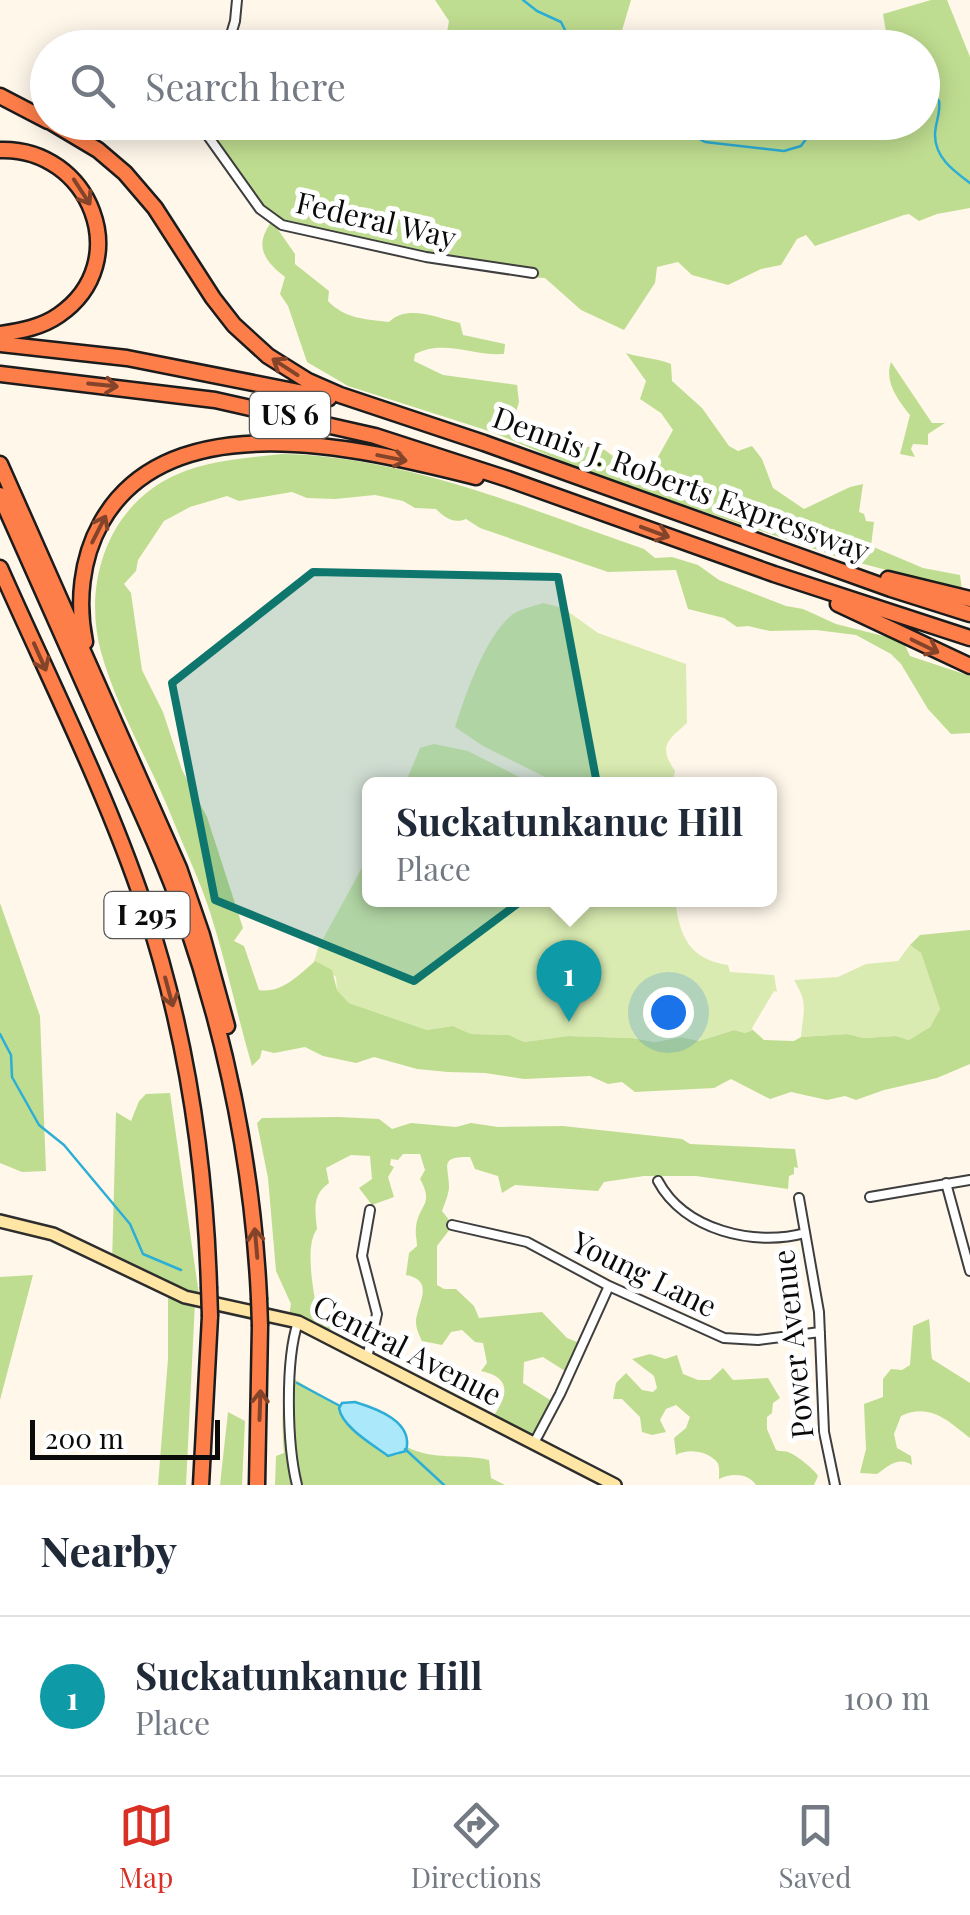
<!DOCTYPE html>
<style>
body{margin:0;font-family:"Playfair Display",serif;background:#f6f6f7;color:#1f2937}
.scale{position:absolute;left:30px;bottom:25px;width:190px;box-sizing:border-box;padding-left:10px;border:5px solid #0b0b0b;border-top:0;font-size:28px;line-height:35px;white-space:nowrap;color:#0b0b0b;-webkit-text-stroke:8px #fff;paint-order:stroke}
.you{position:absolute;left:668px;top:1012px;width:35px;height:35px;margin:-25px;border:8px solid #fff;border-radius:50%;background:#1a73e8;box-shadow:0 0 0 15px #1a73e833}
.badge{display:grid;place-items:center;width:65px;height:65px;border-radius:50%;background:#d93025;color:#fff;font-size:32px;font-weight:700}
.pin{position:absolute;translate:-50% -82px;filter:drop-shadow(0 2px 5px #0008)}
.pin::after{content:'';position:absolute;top:52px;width:35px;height:30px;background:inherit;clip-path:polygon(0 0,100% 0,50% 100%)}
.popup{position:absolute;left:362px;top:777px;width:415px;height:130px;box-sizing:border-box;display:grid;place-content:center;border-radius:15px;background:#fff;filter:drop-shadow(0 2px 8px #0005);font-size:32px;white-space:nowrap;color:#747a83}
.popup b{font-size:38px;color:#1f2937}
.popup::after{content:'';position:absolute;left:50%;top:100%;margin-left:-20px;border:20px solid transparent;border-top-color:#fff}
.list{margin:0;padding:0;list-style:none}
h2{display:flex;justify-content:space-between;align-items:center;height:130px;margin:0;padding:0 40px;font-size:42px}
h2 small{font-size:32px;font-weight:400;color:#747a83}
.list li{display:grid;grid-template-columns:65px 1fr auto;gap:30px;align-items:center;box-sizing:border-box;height:160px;padding:0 40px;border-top:2px solid #e0e1e3}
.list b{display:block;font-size:38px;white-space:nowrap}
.list p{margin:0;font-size:32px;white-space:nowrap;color:#747a83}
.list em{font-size:32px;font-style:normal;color:#747a83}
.icon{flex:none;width:55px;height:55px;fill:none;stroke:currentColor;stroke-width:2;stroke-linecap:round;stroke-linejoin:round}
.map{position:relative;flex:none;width:970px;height:1485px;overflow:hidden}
.search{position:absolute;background:#fff;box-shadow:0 5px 25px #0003;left:30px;right:30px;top:30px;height:110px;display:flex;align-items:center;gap:25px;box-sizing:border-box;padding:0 35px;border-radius:55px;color:#747a83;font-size:38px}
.sheet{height:290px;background:#fff}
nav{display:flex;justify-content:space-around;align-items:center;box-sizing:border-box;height:140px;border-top:2px solid #e0e1e3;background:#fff;font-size:28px;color:#747a83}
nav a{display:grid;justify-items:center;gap:5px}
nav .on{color:#d93025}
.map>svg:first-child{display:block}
.green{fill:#d9ebb1}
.forest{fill:#bfdd90}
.water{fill:#abe9fa;stroke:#2daed6;stroke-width:2.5}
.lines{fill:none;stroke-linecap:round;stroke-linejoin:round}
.stream{stroke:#2daed6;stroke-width:2.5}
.street-casing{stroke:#3e3e3e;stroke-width:12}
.secondary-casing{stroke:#2d2d2d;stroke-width:16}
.highway-casing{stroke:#1c1c1c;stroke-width:19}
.street{stroke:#fff;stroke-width:8}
.secondary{stroke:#ffe6a5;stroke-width:11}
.highway{stroke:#fe7e49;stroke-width:14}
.highway-bridge-casing{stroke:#1c1c1c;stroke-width:19;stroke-linecap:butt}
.highway-bridge{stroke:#fe7e49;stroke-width:14}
.oneway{stroke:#84442a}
.marked{fill:#0f766e;fill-opacity:0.2;stroke:#0f766e;stroke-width:8;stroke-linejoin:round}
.labels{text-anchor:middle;stroke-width:10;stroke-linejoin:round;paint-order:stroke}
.shield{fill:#fff;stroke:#545454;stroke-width:2.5}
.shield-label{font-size:28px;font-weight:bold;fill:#0b0b0b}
.street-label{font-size:30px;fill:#0b0b0b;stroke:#fff}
</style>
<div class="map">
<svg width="970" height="1485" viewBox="0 0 970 1485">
<rect width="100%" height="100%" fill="#fff7ea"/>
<path class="green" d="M543,603l20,5 35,25 88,31 1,59c-20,18 -29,23 -12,48l-3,13h-113l-76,-38 -28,-19c11,-33 30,-91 58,-113 8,-5 21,-8 30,-11z
M434,744l34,7 65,33h-128l15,-36z
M369,855v45h306c5,37 14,59 53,65l2,7 44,3 3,17 -3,-1 -22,37 1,2 -8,3 -11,-3 -35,11 -17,-4 -27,5 -23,-4 -64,-2 -44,6 -15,-7 -38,-1 -18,-8 -26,4 -78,-27 -12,-13 -1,-13 -22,-15 4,-14z
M910,945l11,8 19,56 -10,18 -21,13 -13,-4 -32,2 -17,-4 -46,3c2,-27 8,-32 -7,-57l44,-3 28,-13 32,-3z"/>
<path class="forest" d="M435,0h196l-10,34 8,13h-192l9,-9 3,-17z
M931,0h16l23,57v151l-33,6 -18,7 -10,-7 -5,1 -89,31 -9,-11 -9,4 -16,26 -20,4 -33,16 -36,-10 -14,-13 -21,5 -2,16 -31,47 -43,-20 -36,-32 -20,-1 -237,-50 -32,-24 -57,-80 401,-1 7,13h11l14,-13h290v-74l-71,-1 35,-15 -3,-18z
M272,221l23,33v10l34,27 -1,10c17,18 37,18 61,21 18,-18 48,-4 71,1l3,12 42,9 -1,10c-32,2 -59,-15 -89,0l-1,7 29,14 74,10 2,17 -4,13 5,10 9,6 16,4 14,-1 17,12 26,2 26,19 30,-10 15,-27 -12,-17 -21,-14 6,-18 -20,-28c15,5 31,5 45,11l1,17 30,27 27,38 9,5 14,-5 10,13 11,29 31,21 46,-22 13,-3 -4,28 5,2 2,7 8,1 -3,24 52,22 37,7 2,15 -121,-32 -248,-84 -101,-42 -144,-46 -41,-24 -19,-56 -8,-12 5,-17c-22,-17 -31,-32 -13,-56z
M891,362l41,61h13l-17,11v11l-15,-1 -2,5 4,8 -15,-3 10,-39c-12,-15 -26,-33 -19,-53z
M282,454c124,2 246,55 362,95l11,9 17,-1 26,8 21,15 67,26 17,3 33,15 67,17 7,15 60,20v57l-19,1 -23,-25 -27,-45 -10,-10 -35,-19 -40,-5 -46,1 -22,-5 -11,1 -13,-9 -36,-9 -12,-39 -68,2 -128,-44 -14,-9c-12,5 -21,-1 -30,-10l-21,-1 -12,-7 -28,-6 -40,4 -28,-1 -15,-6 -53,9 -12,-5 -37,11 -26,14 -26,39 -2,11 -12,13 7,9 11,77 21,42 19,58 25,47 36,111 -9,13 10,5 15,44c22,4 40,-15 56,-29l17,9 5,20 12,13 78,27 26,-4 18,8 38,1 15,7 44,-6 64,2 23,4 27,-5 17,4 35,-11 11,3 8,-3 11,10 30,1 7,-4 46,-3 17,4 32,-2 13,4 21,-13 10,-18 -19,-56 -11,-8 10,-10 50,-5v134l-33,14 -53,12 -28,10 -11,-4 -18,4 -36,-8 -21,7 -39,-20 -17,9 -79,4 -13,-10 -14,2 -18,-8 -66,3 -39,-6 -37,-1 -31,-3 -43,-12 -18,6 -33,-7 -18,-9 -31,6 -12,-3 -2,8 -8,8c-15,-51 -26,-104 -42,-154 -10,-31 -25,-62 -37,-92 -22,-56 -56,-110 -72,-168 -19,-70 8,-149 77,-178 32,-14 70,-16 104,-20z
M0,903l40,113 6,155 -24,1 -22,-9z
M170,1093l29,202 -4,7 -9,183h-28l10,-126v-67l-56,-28 4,-152 15,9 8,-20 7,-7z
M339,1117l40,2 13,10 19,-6 45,4 15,-4 27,4 65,-1 119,13 8,5 105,5 3,19 -4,-1v7l-5,2 -1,13 -92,-13h-52l-40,6 -6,9 -83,-6 -13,8 -4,-17 -23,-7 -5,-12c-32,-1 -21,10 -21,30 0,7 -5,18 -7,24l11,14 -16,21v39l7,4h12l18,17 5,12 63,-6 25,26 15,6 -14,29 -25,-16 -19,5 -1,21 32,20 -20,39 -44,-22c16,-23 23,-42 -10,-49l6,-8 -4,-20 -8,-1 -13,-12 -11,2 -9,13 -20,-4c-4,-8 -8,-17 -5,-26 4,-17 15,-35 -11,-40l3,-22 8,-7c0,-6 -2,-12 -1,-18 2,-24 19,-22 4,-49l5,-9 -5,-16h-17l-5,6 -7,-1 -1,6 4,2 -6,10 6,20 -22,8 -13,-17 13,-9 -2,-23 -19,-1 -25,13 3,15c-17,12 -14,26 -12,46 -13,18 -3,62 0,84l17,8 -8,17 -38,-18 3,-16 -15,-33 -8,-93 -11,-55 5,-5z
M33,1275l-33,125v-123z
M929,1319c2,14 1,26 3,40l38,24v55c-21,-16 -39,-36 -69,-22l-7,18 3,14 14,8 1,9c-15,-9 -24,2 -35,9l-17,-1 6,-24 -2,-45 19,-7v-18l8,-10 11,1 8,-5 3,-39z
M650,1354l15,5 12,-4 6,19 15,6h12l13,-12 10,12 35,-2 12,20 -7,5 -1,10 -5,4v12l9,21c4,2 9,0 14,3 6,2 25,17 28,23l-4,9h-58c-8,-12 -25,-12 -37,-6 0,-3 1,-14 -2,-17 -9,-11 -29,-14 -41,-7l-2,-17 12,-10 4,-11 -14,-12 -10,4 -6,11 6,12 -14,3 -10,-3 -2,-15 -18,-18h-9l3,-16 10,-10 16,17 11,2 4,-4 -3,-12 -22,-17z
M289,1376l50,30 14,25 20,10 15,15 10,-1 9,-8c27,14 53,6 82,13l2,18 14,7h-230l1,-29 8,-3c-2,-17 -3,-63 5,-77z
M228,1412l17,9 -3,64h-22z"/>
<path class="water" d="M355,1402c23,7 59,20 51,49l-18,5c-16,-12 -46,-29 -49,-48l3,-5z"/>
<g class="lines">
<path class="stream" d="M523,0l14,11 24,11 13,26
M922,95l11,-1 6,7c2,12 -4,22 -4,34 0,23 19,36 35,48
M667,122l38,20 79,9 17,-5 17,-24
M0,1034l11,21 1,22 27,48 25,20 66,79 13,30 38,16
M297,1383l43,23
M405,1449l39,36"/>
<g class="street-casing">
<path id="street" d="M227,48l8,-27 2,-21
M198,122l62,87 22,16 144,32 107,16
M658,1181c26,49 96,66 147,52
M946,1183l24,88
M870,1197l100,-17
M799,1198l20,114 5,120 11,53
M452,1225l75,17 82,44 115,52 34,2 62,-8
M367,1358l10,-44 -15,-58 8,-46
M534,1443l26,-49 49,-108
M297,1485c-10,-40 -12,-124 1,-163"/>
</g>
<g class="secondary-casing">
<path id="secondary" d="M0,1221l53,13 132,63 113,25 317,163"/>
</g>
<g class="highway-casing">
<path id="highway" d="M0,96l48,25
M51,122l47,28 27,23 30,35 58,90 21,27 34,31 40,25 32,14 144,48 407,146 79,25
M0,150c90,-3 136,112 59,165 -17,12 -38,16 -59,19
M0,344l127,14 202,40
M0,374l215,26 160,36 133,43 266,95 196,64
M0,464l179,404 23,67 25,91
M0,495c36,81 72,162 108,243 27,60 55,119 77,181 42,123 68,250 74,379
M0,568c49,111 105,221 144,337 41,123 61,252 65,382
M888,579l82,20
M838,604l132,62
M85,642c-8,-39 -4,-83 16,-119 69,-124 266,-73 375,-46
M201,1485l9,-169
M257,1485l3,-159"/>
</g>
<use href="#street" class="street"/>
<use href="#secondary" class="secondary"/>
<use href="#highway" class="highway"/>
<g class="highway-bridge-casing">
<path id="highway-bridge" d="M209,1287l1,29
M259,1298l1,28"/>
</g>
<use href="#highway-bridge" class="highway-bridge"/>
</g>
<defs><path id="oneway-shaft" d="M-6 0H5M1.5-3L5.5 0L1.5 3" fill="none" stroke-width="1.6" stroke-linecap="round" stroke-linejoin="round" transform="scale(2.5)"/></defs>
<g class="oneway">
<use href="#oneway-shaft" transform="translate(82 192) rotate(57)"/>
<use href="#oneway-shaft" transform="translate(285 367) rotate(-147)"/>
<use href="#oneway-shaft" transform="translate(103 385) rotate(6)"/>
<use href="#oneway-shaft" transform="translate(392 458) rotate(11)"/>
<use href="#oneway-shaft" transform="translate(99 529) rotate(-63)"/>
<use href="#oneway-shaft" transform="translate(655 532) rotate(20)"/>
<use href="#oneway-shaft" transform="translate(925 646) rotate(26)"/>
<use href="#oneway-shaft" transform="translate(40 657) rotate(66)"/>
<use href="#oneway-shaft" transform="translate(169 992) rotate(75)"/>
<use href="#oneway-shaft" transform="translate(256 1243) rotate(-95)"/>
<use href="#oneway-shaft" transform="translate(260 1405) rotate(-88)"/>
</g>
<path class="marked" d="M313,572l245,5 49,260 -193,144 -199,-81 -43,-217z"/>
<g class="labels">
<g class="shield">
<rect x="250" y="392" width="80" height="46" rx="8"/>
<rect x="104.5" y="892" width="85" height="46" rx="8"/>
</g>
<g class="shield-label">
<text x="290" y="425">US 6</text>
<text x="147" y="925">I 295</text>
</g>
<g class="street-label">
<text transform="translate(376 221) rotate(13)" y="10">Federal Way</text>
<text transform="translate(681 485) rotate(20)" y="10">Dennis J. Roberts Expressway</text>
<text transform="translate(644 1275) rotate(26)" y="10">Young Lane</text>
<text transform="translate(794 1344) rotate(-96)" y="10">Power Avenue</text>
<text transform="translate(407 1351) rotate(27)" y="10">Central Avenue</text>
</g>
</g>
</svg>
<div class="scale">200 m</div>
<div class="you"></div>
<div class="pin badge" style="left:569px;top:1022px;background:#0f9aa8">1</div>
<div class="popup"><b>Suckatunkanuc Hill</b>Place</div>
<div class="search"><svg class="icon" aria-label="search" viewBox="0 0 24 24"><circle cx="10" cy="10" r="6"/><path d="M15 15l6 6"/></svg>Search here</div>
</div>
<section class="sheet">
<h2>Nearby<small></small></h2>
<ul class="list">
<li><span class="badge" style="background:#0f9aa8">1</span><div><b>Suckatunkanuc Hill</b><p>Place</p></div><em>100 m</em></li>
</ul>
</section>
<nav>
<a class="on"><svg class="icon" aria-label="map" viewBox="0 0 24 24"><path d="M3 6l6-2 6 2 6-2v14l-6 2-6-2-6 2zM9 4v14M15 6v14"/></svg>Map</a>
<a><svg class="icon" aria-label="directions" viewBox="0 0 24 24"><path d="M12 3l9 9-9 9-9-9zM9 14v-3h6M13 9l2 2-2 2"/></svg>Directions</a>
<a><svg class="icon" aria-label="saved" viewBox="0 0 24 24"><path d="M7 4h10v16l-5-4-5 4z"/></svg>Saved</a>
</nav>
